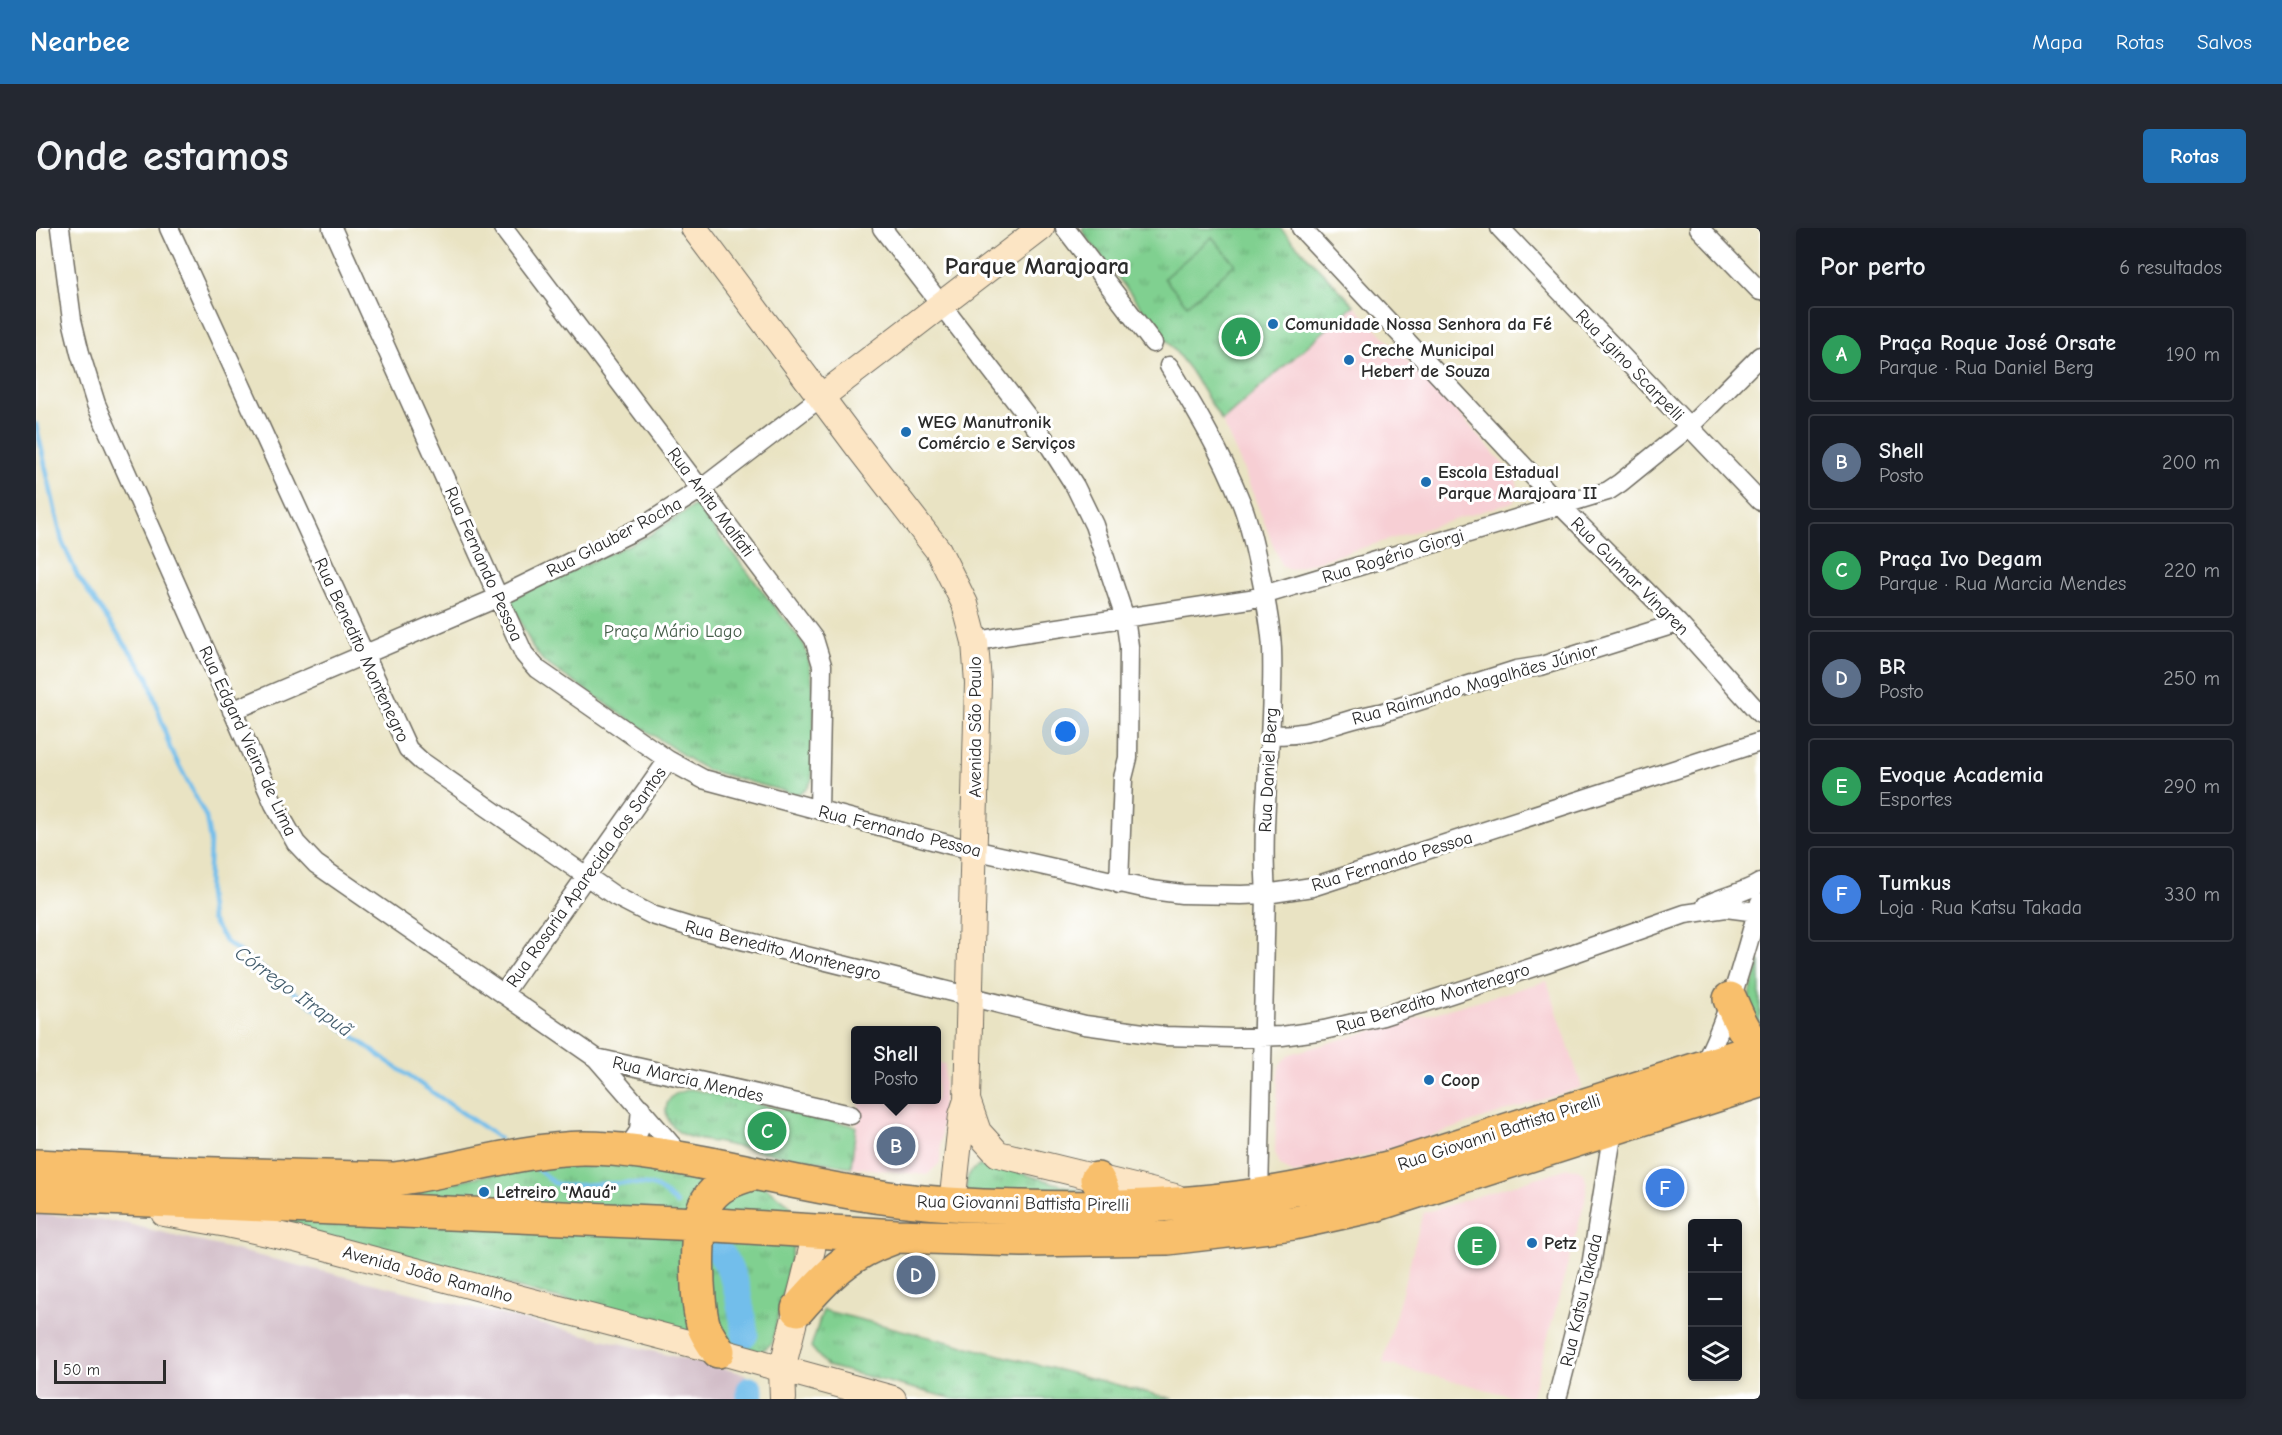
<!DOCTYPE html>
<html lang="pt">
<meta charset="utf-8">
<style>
body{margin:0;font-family:"Comic Neue",sans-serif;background:#242831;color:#f1f3f6}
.controls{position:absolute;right:18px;bottom:18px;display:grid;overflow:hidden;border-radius:6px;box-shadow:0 3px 9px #0003}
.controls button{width:54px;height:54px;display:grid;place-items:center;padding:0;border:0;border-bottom:2px solid #363941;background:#171b24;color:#f1f3f6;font:30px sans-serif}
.scale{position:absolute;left:18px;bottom:15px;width:112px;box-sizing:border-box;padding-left:6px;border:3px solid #2b2b2b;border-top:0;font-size:16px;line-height:21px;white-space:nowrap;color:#2b2b2b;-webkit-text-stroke:4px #fff;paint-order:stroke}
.you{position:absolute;left:1030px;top:504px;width:21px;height:21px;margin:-15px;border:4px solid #fff;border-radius:50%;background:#1a73e8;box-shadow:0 0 0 9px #1a73e833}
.badge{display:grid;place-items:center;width:39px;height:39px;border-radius:50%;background:#1f6fb2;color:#fff;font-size:20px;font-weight:700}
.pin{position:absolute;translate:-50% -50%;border:3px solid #fff;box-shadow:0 2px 6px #0006}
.popup{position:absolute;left:815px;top:798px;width:90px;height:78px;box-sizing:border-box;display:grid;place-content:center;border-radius:6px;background:#171b24;filter:drop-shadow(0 2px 4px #0005);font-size:20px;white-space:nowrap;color:#9ea1a6}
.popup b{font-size:22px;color:#f1f3f6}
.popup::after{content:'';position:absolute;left:50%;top:100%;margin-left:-12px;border:12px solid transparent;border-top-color:#171b24}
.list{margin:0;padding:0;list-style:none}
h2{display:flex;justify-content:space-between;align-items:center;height:78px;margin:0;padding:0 24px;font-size:26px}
h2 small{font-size:20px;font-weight:400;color:#9ea1a6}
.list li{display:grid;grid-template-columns:39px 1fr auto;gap:18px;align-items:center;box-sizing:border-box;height:96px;margin:0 12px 12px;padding:0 12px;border:2px solid #363941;border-radius:6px}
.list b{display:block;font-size:22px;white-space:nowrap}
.list p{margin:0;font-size:20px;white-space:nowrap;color:#9ea1a6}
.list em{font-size:20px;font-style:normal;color:#9ea1a6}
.icon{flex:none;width:33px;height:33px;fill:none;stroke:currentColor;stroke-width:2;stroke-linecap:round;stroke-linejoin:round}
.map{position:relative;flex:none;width:1724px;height:1171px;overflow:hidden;border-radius:6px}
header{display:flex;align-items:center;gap:36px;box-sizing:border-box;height:84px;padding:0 30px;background:#1f6fb2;color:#fff}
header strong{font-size:28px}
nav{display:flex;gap:33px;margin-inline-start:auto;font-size:21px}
.intro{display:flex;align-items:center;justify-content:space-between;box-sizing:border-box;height:144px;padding:0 36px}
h1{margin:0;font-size:42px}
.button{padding:15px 27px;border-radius:6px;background:#1f6fb2;color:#fff;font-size:21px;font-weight:700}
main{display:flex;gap:36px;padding:0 36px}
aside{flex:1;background:#171b24;border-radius:6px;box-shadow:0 3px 9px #0003}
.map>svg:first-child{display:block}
.built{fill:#f7cfd4}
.industrial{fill:#d2bdc8}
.grass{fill:url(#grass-tufts);stroke:#567e5e;stroke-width:1.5}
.garden{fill:#80d090;stroke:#567e5e;stroke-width:1.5}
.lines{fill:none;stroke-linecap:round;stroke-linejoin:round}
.stream{stroke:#72beeb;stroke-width:4.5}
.river{stroke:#72beeb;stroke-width:27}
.street-casing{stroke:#6e6b60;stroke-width:21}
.secondary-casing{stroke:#6e6b60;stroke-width:28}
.highway-casing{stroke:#6e6b60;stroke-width:36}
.street{stroke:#fff;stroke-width:18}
.secondary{stroke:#fce5c4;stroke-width:26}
.highway{stroke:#f8bf6c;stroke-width:33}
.poi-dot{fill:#1f6fb2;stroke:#fff;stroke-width:2}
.labels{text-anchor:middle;stroke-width:6;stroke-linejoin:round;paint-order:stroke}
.poi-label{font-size:18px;font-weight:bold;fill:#2b2b2b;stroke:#fff;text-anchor:start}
.street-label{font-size:18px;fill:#2b2b2b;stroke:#fff}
.park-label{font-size:18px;fill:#445d49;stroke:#fff}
.water-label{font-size:20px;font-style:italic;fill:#445e6e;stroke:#fff}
.district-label{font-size:24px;font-weight:bold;fill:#2b2b2b;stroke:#fff}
</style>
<header>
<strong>Nearbee</strong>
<nav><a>Mapa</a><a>Rotas</a><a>Salvos</a></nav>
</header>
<div class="intro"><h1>Onde estamos</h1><a class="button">Rotas</a></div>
<main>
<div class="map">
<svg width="1724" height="1171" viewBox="0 0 1724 1171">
<defs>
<pattern id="grass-tufts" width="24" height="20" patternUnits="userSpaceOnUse" patternTransform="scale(1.5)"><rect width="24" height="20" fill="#80d090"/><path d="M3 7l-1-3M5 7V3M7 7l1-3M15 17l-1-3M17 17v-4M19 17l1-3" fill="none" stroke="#69a976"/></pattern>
</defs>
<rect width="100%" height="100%" fill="#fff"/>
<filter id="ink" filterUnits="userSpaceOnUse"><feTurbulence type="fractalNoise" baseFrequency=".0167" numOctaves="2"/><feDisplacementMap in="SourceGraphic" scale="12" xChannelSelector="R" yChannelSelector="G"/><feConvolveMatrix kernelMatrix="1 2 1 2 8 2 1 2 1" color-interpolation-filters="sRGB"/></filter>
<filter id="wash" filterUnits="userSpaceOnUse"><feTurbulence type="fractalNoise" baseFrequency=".008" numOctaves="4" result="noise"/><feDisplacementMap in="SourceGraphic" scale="24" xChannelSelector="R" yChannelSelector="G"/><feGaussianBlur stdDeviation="1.35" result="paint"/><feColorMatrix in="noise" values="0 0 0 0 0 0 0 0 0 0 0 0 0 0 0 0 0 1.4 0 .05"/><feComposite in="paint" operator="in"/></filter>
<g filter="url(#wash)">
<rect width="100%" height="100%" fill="#e9e3c3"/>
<path class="built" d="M1318,77l106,110 56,63 3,15 -6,9 -224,68 -8,-5 -39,-99 -20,-45z
M1511,753l35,106 -196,63 -86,23 -7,1 -13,-9 -5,-13 3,-80 2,-8 10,-10z
M901,835l8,1 -5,99 -13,12 -76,-8 9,-67h76z
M1532,940l10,1 5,4 4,11 -2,17 -54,198h-8l-140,-36 40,-150z"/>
<path class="industrial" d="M0,985l88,10 622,151 1,25h-711z"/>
<path class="grass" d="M1046,0h198l74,77 -132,116 -32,-51 -106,-136z
M659,277l109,139c15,42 9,90 8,135 -4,10 -7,14 -18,15l-87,-24 -12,-7 -151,-101 -11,-14 -23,-49 138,-63z
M655,861l165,37 -5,41c-44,-7 -87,-14 -131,-24 -11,-2 -25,-3 -36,-8 -15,-7 -26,-27 -10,-40 4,-3 12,-4 17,-6z
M551,928l167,23 36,26 3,11 1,27 -22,100 -11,9 -503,-133z
M954,936l92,27 2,1 -117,2c-3,-18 4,-29 23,-30z
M787,1082l350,89h-219l-127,-33 -16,-19z"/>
<path class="garden" d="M1176,9l23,27 -48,41 -23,-27z
M1724,732v67l-12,-26z"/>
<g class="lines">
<path class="stream" d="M0,196l26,117 16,36 70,100 22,71 36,69 4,24 -2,52 3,26 15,23 158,117 115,79
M500,940l18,15 11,3c23,-1 70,-6 90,1 9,4 15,11 22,17"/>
<path class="river" d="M679,1017c21,27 25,56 30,89
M714,1162v9"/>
</g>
</g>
<g filter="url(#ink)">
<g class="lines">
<g class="street-casing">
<path id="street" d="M24,0l12,92 8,33 16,51 178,400 22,39 20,21 280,194 87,100
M133,0l239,521 13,12 194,135 37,19 45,14 388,96 80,11 70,2 47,-2 42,-6 59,-14 163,-53 139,-49 41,-6 31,4
M296,0l192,426 13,15 131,91 35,19 248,66 201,45 30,4 59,1 25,-1 46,-7 448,-145
M467,0l311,411 8,26 -3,145
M846,0l165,214 28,44 19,39 31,93 4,28 -1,112 -5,20 -4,106
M1029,0l88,115
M1265,0l260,278 117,117 82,91
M1464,0l260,273
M1663,0l61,63
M1133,138c27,44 53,88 72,136 10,24 14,50 20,75 5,24 10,48 11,72 3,82 -12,163 -6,245l-7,301
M939,414l29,-6 246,-37 358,-108 12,-8 69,-56 71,-71
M196,483l267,-114 143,-70 59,-38 120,-92
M1235,506c38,5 73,-16 110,-21l135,-43 25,-4 137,-43
M1670,677c18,-9 38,-12 54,-22
M467,766l165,-234
M560,830l255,57
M1667,838c26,-50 41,-109 57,-164
M590,922l13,-19 2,-23
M1521,1171l34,-133 22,-136"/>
</g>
<g class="secondary-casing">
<path id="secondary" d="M658,0l165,220 79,102 27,54 10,38 3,41 -11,417 11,32 20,22 177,43
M785,169l220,-169
M916,976l10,-89 5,-15
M128,985l63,11 68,15 423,112 175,48
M747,1171l-1,-30 30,-120 1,-18"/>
</g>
<g class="highway-casing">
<path id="highway" d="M1694,771c8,19 15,36 30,51
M0,938l147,7 211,6c63,-8 126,-30 190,-31 39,0 78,7 116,14 63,12 125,28 189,36 44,6 88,8 132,9 79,2 159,0 237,-12 45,-6 90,-17 134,-28l368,-118
M0,967l663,29 198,12 125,4 146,-2 126,-15 77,-17 389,-125
M1059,996c15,-12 11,-30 2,-45
M762,1081c29,-33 49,-55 92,-70
M682,1123c-5,-8 -11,-16 -14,-24 -8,-23 -10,-103 2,-124 10,-18 30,-25 49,-30"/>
</g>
<use href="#street" class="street"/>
<use href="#secondary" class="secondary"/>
<use href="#highway" class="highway"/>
</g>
</g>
<g class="poi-dot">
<circle cx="1237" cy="96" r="6"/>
<circle cx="1313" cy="132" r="6"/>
<circle cx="870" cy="204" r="6"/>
<circle cx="1390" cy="254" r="6"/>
<circle cx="1393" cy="852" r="6"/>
<circle cx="448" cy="964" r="6"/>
<circle cx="1496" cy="1015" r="6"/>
</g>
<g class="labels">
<g class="poi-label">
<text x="1249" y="102">Comunidade Nossa Senhora da Fé</text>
<text x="1325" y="128">Creche Municipal<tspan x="1325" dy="21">Hebert de Souza</tspan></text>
<text x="882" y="200">WEG Manutronik<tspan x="882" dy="21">Comércio e Serviços</tspan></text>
<text x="1402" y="250">Escola Estadual<tspan x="1402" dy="21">Parque Marajoara II</tspan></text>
<text x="1405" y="858">Coop</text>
<text x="460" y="970">Letreiro "Mauá"</text>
<text x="1508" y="1021">Petz</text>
</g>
<g class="street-label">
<text transform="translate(1594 137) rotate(46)" y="6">Rua Igino Scarpelli</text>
<text transform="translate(675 274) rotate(53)" y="6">Rua Anita Malfati</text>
<text transform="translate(578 309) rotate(-28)" y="6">Rua Glauber Rocha</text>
<text transform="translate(1357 328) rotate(-17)" y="6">Rua Rogério Giorgi</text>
<text transform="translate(448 336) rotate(66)" y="6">Rua Fernando Pessoa</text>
<text transform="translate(1594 348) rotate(45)" y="6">Rua Gunnar Vingren</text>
<text transform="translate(326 422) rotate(65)" y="6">Rua Benedito Montenegro</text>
<text transform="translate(1439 456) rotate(-16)" y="6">Rua Raimundo Magalhães Júnior</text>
<text transform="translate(939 499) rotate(-90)" y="6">Avenida São Paulo</text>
<text transform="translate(212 513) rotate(65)" y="6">Rua Edgard Vieira de Lima</text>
<text transform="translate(1232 542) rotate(-87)" y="6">Rua Daniel Berg</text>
<text transform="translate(864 603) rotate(14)" y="6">Rua Fernando Pessoa</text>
<text transform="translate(1356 633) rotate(-17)" y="6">Rua Fernando Pessoa</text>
<text transform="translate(550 649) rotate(-55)" y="6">Rua Rosaria Aparecida dos Santos</text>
<text transform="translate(747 722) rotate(14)" y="6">Rua Benedito Montenegro</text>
<text transform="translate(1397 770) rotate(-17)" y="6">Rua Benedito Montenegro</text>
<text transform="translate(652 851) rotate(13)" y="6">Rua Marcia Mendes</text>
<text transform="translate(1463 904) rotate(-18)" y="6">Rua Giovanni Battista Pirelli</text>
<text transform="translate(987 975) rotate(1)" y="6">Rua Giovanni Battista Pirelli</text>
<text transform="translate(392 1046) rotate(15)" y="6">Avenida João Ramalho</text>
<text transform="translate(1545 1072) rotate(-77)" y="6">Rua Katsu Takada</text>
</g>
<g class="park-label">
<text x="637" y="409">Praça Mário Lago</text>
</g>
<g class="water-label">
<text transform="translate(258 763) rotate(36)" y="7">Córrego Itrapuã</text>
</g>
<g class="district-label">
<text x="1001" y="46">Parque Marajoara</text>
</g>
</g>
</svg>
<div class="controls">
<button>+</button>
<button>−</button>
<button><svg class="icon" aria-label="layers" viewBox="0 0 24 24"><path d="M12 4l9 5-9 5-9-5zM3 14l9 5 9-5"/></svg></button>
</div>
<div class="scale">50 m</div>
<div class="you"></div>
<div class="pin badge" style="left:1205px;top:109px;background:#2e9e5b">A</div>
<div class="pin badge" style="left:860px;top:918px;background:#5c6f8a">B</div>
<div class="popup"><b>Shell</b>Posto</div>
<div class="pin badge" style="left:731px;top:903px;background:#2e9e5b">C</div>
<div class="pin badge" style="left:880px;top:1047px;background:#5c6f8a">D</div>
<div class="pin badge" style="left:1441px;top:1018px;background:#2e9e5b">E</div>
<div class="pin badge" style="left:1629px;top:960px;background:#3f7fe0">F</div>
</div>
<aside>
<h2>Por perto<small>6 resultados</small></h2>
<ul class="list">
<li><span class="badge" style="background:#2e9e5b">A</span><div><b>Praça Roque José Orsate</b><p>Parque · Rua Daniel Berg</p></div><em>190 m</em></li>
<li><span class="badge" style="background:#5c6f8a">B</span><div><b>Shell</b><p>Posto</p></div><em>200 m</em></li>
<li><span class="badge" style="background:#2e9e5b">C</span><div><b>Praça Ivo Degam</b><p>Parque · Rua Marcia Mendes</p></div><em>220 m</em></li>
<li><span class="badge" style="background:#5c6f8a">D</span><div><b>BR</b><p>Posto</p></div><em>250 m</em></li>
<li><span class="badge" style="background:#2e9e5b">E</span><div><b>Evoque Academia</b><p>Esportes</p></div><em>290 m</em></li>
<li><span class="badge" style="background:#3f7fe0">F</span><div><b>Tumkus</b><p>Loja · Rua Katsu Takada</p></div><em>330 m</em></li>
</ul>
</aside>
</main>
